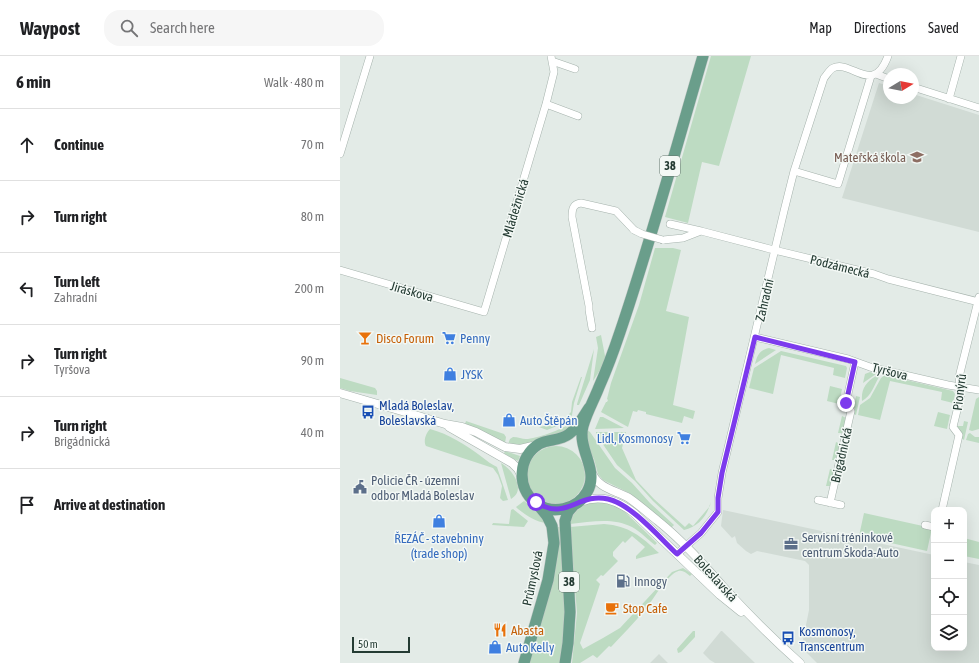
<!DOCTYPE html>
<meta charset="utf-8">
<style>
body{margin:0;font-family:"Asap Condensed",sans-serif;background:#f6f6f6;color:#202124}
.controls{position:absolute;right:12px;bottom:12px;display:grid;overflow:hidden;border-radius:8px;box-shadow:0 4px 16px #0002}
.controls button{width:36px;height:36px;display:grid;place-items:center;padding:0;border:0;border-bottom:1px solid #e0e0e0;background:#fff;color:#202124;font:20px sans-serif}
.compass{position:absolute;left:543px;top:12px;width:36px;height:36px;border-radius:50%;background:#fff;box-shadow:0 4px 16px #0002;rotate:80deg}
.scale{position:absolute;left:12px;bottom:10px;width:58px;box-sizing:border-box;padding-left:4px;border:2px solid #243b33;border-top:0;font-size:11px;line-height:14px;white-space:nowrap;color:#243b33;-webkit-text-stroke:3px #f3f8f5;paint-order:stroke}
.stop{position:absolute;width:12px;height:12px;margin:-9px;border:3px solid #7c3aed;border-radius:50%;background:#fff}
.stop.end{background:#7c3aed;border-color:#fff;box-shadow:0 1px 4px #0008}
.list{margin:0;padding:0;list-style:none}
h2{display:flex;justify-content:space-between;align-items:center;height:52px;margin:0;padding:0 16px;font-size:17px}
h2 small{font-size:13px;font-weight:400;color:#757577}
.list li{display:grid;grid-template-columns:26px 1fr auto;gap:12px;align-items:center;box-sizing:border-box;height:72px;padding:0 16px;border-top:1px solid #e0e0e0}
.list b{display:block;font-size:15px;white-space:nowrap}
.list p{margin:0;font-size:13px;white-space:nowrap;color:#757577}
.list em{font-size:13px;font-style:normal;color:#757577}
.icon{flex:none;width:22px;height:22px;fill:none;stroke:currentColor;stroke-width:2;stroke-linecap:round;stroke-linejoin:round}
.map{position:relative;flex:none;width:639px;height:607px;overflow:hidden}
header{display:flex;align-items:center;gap:24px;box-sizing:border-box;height:56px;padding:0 20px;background:#fff;border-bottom:1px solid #e0e0e0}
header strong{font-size:19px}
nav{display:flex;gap:22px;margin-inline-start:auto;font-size:14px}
.search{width:280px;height:36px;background:#f6f6f6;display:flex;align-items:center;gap:10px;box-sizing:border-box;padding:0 14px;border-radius:16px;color:#757577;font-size:15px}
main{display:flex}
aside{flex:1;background:#fff}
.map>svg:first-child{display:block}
.built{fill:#d1dbd5}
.green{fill:#bddbc2}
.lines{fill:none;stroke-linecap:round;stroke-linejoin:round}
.minor-casing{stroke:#a6b3ad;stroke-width:8}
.tertiary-casing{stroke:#a6b3ad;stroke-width:9}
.primary-casing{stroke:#c2c8c6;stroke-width:12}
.minor{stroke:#fff;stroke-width:7}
.tertiary{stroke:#fff;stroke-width:8}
.primary{stroke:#6a9e8b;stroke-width:11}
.minor-bridge-casing{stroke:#a6b3ad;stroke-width:8;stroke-linecap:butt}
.minor-bridge{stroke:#fff;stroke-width:7}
.route{stroke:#7c3aed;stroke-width:5}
.labels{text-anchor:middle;stroke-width:3;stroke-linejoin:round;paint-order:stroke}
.shield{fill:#f3f8f5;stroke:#62746d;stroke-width:1}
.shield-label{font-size:12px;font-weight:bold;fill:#243b33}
.education-label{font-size:13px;fill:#785e54;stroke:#f3f8f5;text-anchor:end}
.street-label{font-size:13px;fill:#243b33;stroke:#f3f8f5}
.food-label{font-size:13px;fill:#c56008;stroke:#f3f8f5;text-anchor:start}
.shop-label{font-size:13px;fill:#366cbe;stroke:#f3f8f5;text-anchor:start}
.transit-label{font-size:13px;fill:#164399;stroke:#f3f8f5;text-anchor:start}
.service-label{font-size:13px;fill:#4e5e75;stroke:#f3f8f5;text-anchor:start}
</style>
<header>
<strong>Waypost</strong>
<div class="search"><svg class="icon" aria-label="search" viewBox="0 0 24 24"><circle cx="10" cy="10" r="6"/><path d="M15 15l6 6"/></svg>Search here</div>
<nav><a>Map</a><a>Directions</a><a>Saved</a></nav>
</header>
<main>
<aside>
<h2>6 min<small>Walk · 480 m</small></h2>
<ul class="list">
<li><svg class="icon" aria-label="ahead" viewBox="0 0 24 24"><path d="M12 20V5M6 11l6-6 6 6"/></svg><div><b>Continue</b></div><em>70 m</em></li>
<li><svg class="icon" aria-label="right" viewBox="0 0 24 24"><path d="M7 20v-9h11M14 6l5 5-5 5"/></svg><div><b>Turn right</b></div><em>80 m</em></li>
<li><svg class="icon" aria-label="left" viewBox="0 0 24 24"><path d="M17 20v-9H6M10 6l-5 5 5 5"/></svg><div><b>Turn left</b><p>Zahradní</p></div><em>200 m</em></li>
<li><svg class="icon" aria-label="right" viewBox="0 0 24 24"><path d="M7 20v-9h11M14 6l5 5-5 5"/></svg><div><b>Turn right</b><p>Tyršova</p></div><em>90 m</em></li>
<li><svg class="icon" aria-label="right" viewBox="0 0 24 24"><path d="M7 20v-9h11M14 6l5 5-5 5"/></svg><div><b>Turn right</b><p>Brigádnická</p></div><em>40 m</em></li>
<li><svg class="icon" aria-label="arrive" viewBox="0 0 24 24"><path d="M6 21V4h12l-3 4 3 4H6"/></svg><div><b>Arrive at destination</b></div></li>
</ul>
</aside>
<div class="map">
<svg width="639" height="607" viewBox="0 0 639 607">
<rect width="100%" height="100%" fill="#e3ebe7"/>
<path class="built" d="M539,27l10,3v12h24v-4l66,21v117l-137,-34z
M383,454l211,45v93h30v-86l15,3v98h-162l-18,-18 4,-5 6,-30v-45l-4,-4 -48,-10 -6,3 -5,-3 -9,-8 -2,-7 -3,2 -11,-12z
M381,575h1l33,32h-40l-5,-3 -7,-7z
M319,598l9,9h-18z"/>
<path class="green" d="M371,0h40l-32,110 -17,-4 -14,61 -23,-6z
M315,192h18l8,2 -15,61 23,6 -16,88 22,6 -2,8 -9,-3 -2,7 -36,-9v-2l-8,-2 -1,2 -4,-1 -5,16 -27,-15 5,-10h1l1,-2 -1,-1 4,-16 28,-78z
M261,279l5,26 -13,20 5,-33 -2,-11z
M429,292l7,2 -21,14c2,-9 5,-14 14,-16z
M254,293l-4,31 -11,25h-2v-1z
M441,295l65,15 1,2 -2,10 -12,-3 1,-7 -53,-13 -8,39 -24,-6 5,-20z
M530,316l6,2 -13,9 2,-9z
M545,319l68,16 2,3 -2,9 -12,-3 1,-8 -52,-11 -10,39 -22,-5 2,-10 10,-7 11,-20z
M536,320h2l1,1c-6,10 -7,18 -17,24 -1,-12 4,-19 14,-25z
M241,321h1l-8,26 -2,12 -5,7 -20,8 -8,-3 22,-4 10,-11 1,-10z
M0,322l35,10 2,3v4l-27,-4 -10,-3z
M490,330l12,3 -3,15 -12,-3z
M516,340l4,1 -4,18 -2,-1 1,-5 -6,-7 1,-1h5z
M639,341v32l-7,2 -3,-1 7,-31z
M598,356l12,3 -3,14 -13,-3z
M502,360l4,2 -3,15h-5z
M260,361h3l21,11 -29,1z
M126,365l38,13 2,3 -1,6 -40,-19z
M624,365l4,1 -4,18 -3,-2 1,-5 -5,-7h6z
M231,367l4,1 -15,10 -16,2 -14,7 -9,2 -13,-1 2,-5 3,-2c5,0 9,2 13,2 10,0 37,-10 45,-16z
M90,373c19,5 36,16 52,28 5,4 9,7 15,10l11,33 -5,1 -3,-3 2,-12 -4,-11 -5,-7 -67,-22c-3,-5 0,-13 4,-17z
M246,373l4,3 25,36 17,15 18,20 24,22 -3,3 -42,-35 -26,-13 -5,-6 -4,-15 -6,-11z
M256,376h30l-4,16 14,32 18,19 31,28 4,-4 4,3 17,-20 1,-8c-1,15 -12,29 -27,32l-31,-29 -18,-20 -18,-16 -21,-31z
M630,377l5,4h4v6l-13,-3 2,-6z
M496,386l4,2 -5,16h-3z
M187 419a29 29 0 1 1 58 0a29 29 0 1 1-58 0Z
M165,395l15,5 -2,5 -14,-7z
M161,407c11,6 26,27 10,36z
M490,413l4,1 -4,16h-4z
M184,445l15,11 8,11c-11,-1 -20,-7 -29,-14l-2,-2z
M253,446h14l16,8 34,33 -2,2c-7,-5 -14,-13 -23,-18 -20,-10 -41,-5 -62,-3 2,-12 12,-19 23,-22z
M173,453l15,12 -4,6 -32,-2 1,-2 16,1 2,-14z
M524,457l68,15 -5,23 -68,-15z
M264,468c25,2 37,12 55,29l-23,6v-3l9,-9 -13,-11 -7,7 -2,-2 -10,11v4l5,5 -15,15 -2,-1 -5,5 4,4 -20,59 3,6 20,-11 17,-10 52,-56 11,-4 9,6 -2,2c-5,-4 -8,-7 -14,-4 -11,6 -23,28 -31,38 -11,13 -23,25 -34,37l-2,-1 -12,12 -4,-3 -13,8h-8l5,-50 -7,-86z
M216,471h4l5,60v33l-5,43h-31z
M624,482l15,4v17l-15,-3z
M353,575h2v6l-14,15 -3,1 -1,-4z"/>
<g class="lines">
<g class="minor-casing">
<path id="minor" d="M212,5l23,8
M536,18l13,5
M573,31l66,21
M609,43l12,-43
M206,48l32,12
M0,98l30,-98
M454,115l44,13 33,-108
M330,168l31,7
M323,184l20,-2 18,-7 69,18 104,25 14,5 91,23
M0,214l144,42 62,-208 8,-32 -3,-16
M252,272l-3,-18v-4l-17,-89c0,-8 1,-13 9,-14l35,8 18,19
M415,281l93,22 22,8 78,18 31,5
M478,444l23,5
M490,447l21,-92 -5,-8 9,-41
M602,454l17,-75 -6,-8 8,-33 -2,-17 20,-80
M585,469l9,2
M337,498l24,-21 17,-21v-14l4,-25 62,-262 10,-40 30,-93c3,-3 5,-8 9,-10 18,-9 40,29 55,-12"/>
</g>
<g class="tertiary-casing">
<path id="tertiary" d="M0,337l55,16 50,15 17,3 14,5 29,15 15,2 17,-4
M109,371l63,36 6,6 4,8
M251,414c5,18 24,20 38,28 10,7 19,15 29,23 26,21 46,44 68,69 23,25 48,50 74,73
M240,446c20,-8 37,-2 54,11l86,82 21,17"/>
</g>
<g class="primary-casing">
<path id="primary" d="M249,352c-6,9 -11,20 -20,26 -9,7 -21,5 -30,10 -21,13 -23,44 -3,59 16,12 41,7 51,-11 13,-22 -10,-42 -4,-66 4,-14 11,-26 16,-39 8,-18 15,-37 21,-55 31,-91 56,-184 83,-276
M184,607l24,-83 6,-37 -2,-17 -5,-10 -8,-10
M225,607l3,-20 2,-31 -5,-91 3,-9 6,-7"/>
</g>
<use href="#minor" class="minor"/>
<use href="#tertiary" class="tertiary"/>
<use href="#primary" class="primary"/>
<g class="minor-bridge-casing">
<path id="minor-bridge" d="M294,174l8,4 21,6"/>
</g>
<use href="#minor-bridge" class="minor-bridge"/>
</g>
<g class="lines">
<path class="route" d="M196,446c30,20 42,-10 72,-3 23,5 52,39 69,55l24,-21 17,-21v-14l4,-25 33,-136 100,25 -9,41"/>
</g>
<defs>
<g id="school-bare" transform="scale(1.08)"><path d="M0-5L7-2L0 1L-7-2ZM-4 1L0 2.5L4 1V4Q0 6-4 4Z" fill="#8d6e63" stroke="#f3f8f5" stroke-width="2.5" paint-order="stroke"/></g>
<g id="bar-bare" transform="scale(1.08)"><path d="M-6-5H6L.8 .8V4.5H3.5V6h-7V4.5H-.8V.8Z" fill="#e8710a" stroke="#f3f8f5" stroke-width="2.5" paint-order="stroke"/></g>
<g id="supermarket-bare" transform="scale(1.08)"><path d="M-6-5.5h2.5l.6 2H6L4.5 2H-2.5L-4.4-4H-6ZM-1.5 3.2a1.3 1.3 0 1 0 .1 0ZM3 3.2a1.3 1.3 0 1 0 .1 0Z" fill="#3f7fe0" stroke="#f3f8f5" stroke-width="2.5" paint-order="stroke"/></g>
<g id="shop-bare" transform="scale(1.08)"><path d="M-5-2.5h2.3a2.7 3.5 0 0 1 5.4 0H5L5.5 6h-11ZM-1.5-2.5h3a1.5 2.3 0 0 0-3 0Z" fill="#3f7fe0" stroke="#f3f8f5" stroke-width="2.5" paint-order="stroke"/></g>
<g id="bus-bare" transform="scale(1.08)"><path d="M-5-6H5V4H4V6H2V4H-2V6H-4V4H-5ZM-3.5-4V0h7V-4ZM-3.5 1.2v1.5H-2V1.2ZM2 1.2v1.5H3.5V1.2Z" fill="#1a4fb4" stroke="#f3f8f5" stroke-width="2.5" paint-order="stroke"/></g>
<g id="civic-bare" transform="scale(1.08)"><path d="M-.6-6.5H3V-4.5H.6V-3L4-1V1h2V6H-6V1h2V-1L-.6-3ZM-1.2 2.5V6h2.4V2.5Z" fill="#5c6f8a" stroke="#f3f8f5" stroke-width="2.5" paint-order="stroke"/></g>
<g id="office-bare" transform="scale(1.08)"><path d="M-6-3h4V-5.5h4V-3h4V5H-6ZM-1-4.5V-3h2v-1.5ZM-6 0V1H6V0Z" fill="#5c6f8a" stroke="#f3f8f5" stroke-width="2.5" paint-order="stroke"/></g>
<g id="fuel-bare" transform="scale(1.08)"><path d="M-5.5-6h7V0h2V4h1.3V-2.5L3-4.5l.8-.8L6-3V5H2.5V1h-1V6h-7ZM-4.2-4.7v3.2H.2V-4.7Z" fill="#5c6f8a" stroke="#f3f8f5" stroke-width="2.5" paint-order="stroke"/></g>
<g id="cafe-bare" transform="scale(1.08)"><path d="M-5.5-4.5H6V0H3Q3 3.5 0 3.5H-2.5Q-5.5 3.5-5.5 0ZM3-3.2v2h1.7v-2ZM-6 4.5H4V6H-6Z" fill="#e8710a" stroke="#f3f8f5" stroke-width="2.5" paint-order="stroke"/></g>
<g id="restaurant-bare" transform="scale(1.08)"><path d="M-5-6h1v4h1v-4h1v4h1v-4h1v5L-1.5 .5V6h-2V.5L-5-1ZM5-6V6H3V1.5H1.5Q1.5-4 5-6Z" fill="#e8710a" stroke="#f3f8f5" stroke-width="2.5" paint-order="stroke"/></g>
</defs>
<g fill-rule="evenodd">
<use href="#school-bare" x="577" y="101"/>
<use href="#bar-bare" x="25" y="282"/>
<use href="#supermarket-bare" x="109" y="282"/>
<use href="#shop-bare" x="110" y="318"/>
<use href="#bus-bare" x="28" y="356"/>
<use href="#shop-bare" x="169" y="364"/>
<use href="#supermarket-bare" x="344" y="382"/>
<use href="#civic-bare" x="20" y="431"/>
<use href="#shop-bare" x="99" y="465"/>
<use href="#office-bare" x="451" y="488"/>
<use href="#fuel-bare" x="283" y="525"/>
<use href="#cafe-bare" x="272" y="552"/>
<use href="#restaurant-bare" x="160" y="574"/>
<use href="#bus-bare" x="448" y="582"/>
<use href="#shop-bare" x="155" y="591"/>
</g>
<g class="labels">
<g class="shield">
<rect x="320" y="100" width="20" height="20" rx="3"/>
<rect x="219" y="516" width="20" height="20" rx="3"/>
</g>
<g class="shield-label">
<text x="330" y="114">38</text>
<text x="229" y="530">38</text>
</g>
<g class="education-label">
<text x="566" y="106">Mateřská škola</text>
</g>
<g class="street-label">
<text transform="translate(175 152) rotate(-73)" y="5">Mládežnická</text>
<text transform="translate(500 210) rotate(14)" y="5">Podzámecká</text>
<text transform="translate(72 235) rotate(16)" y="5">Jiráskova</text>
<text transform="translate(424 244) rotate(-77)" y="5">Zahradní</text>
<text transform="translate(550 315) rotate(14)" y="5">Tyršova</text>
<text transform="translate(619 336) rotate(-83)" y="5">Pionýrů</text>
<text transform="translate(501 399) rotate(-77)" y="5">Brigádnická</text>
<text transform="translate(192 522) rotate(-78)" y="5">Průmyslová</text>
<text transform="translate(376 522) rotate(48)" y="5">Boleslavská</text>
</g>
<g class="food-label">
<text x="36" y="287">Disco Forum</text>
<text x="283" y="557">Stop Cafe</text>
<text x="171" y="579">Abasta</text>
</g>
<g class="shop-label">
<text x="120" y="287">Penny</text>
<text x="121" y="323">JYSK</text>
<text x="180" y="369">Auto Štěpán</text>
<text x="333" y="387" text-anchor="end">Lidl, Kosmonosy</text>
<text x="99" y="487" text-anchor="middle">ŘEZÁČ - stavebniny<tspan x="99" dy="15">(trade shop)</tspan></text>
<text x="166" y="596">Auto Kelly</text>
</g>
<g class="transit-label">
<text x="39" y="354">Mladá Boleslav,<tspan x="39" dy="15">Boleslavská</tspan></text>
<text x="459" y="580">Kosmonosy,<tspan x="459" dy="15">Transcentrum</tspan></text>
</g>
<g class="service-label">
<text x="31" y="429">Policie ČR - územní<tspan x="31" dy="15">odbor Mladá Boleslav</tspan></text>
<text x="462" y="486">Servisní tréninkové<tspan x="462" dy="15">centrum Škoda-Auto</tspan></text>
<text x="294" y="530">Innogy</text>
</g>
</g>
</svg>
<div class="controls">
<button>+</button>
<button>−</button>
<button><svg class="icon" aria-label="locate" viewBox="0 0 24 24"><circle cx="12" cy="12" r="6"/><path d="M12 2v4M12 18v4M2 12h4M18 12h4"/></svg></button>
<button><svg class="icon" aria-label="layers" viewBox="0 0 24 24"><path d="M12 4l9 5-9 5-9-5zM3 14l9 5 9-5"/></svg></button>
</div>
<svg class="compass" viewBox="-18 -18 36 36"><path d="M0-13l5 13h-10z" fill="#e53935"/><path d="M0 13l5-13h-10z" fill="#757577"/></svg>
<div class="scale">50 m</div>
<div class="stop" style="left:196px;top:446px"></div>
<div class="stop end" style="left:506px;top:347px"></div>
</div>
</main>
